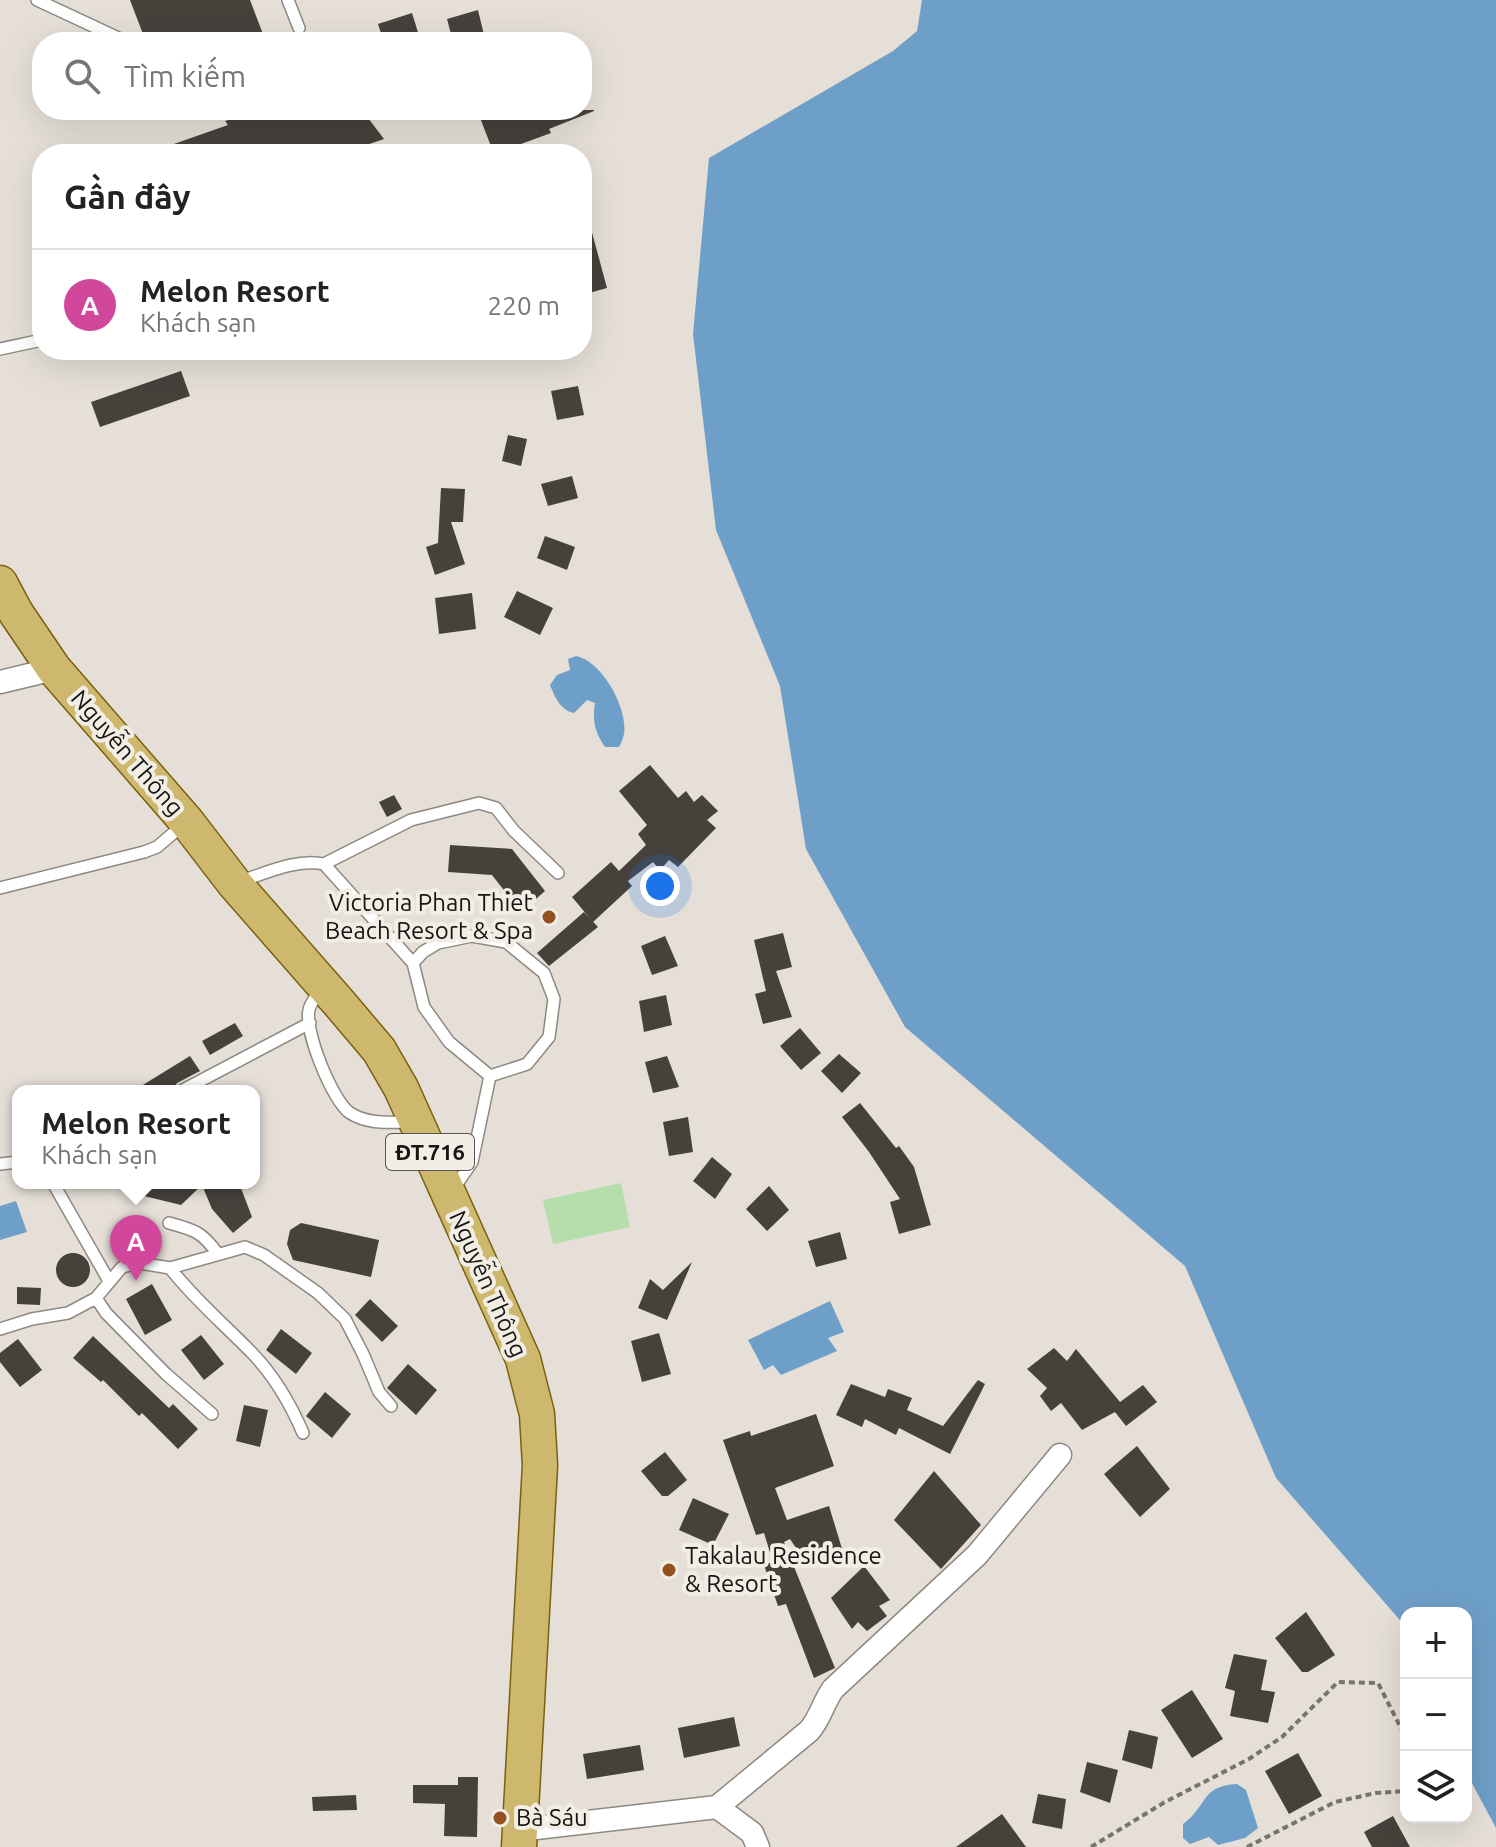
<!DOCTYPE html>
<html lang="vi">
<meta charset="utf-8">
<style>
body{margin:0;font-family:Ubuntu,sans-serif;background:#f2f2f2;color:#222}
.controls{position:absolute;right:24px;bottom:24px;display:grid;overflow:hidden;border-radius:16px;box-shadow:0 8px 32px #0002}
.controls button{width:72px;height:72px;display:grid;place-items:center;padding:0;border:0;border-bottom:2px solid #e0e0e0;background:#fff;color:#222;font:40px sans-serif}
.you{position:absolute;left:660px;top:886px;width:28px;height:28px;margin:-20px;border:6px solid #fff;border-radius:50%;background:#1a73e8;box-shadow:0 0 0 12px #1a73e833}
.badge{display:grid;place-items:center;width:52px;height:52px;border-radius:50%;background:#935021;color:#fff;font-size:26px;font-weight:700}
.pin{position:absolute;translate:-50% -66px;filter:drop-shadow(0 2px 4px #0008)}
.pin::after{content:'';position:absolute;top:42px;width:28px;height:24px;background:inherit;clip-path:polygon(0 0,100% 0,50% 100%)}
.popup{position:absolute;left:12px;top:1085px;width:248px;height:104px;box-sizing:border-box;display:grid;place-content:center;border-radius:16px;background:#fff;filter:drop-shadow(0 2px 6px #0005);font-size:26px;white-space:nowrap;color:#767676}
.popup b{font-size:30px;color:#222}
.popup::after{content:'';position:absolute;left:50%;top:100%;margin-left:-16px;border:16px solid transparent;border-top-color:#fff}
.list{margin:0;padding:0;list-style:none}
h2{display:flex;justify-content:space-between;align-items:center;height:104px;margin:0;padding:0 32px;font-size:34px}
h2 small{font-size:26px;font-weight:400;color:#767676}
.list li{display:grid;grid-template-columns:52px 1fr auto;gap:24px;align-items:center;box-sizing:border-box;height:112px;padding:0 32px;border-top:2px solid #e0e0e0}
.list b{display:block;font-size:30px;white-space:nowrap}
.list p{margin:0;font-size:26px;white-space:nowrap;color:#767676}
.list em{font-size:26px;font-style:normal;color:#767676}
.icon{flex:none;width:44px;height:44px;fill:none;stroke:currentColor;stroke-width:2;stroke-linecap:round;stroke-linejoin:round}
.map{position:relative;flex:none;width:1496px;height:1847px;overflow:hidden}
.search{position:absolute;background:#fff;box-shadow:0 8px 32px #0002;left:32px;top:32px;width:560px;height:88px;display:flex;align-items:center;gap:20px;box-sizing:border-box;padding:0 28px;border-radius:32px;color:#767676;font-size:30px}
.panel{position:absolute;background:#fff;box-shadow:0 8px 32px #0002;left:32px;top:144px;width:560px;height:216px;border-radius:32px}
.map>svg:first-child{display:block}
.green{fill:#b5deac}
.water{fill:#6e9fc8}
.building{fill:#46413b}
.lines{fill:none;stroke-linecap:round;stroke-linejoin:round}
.service-casing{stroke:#8e8981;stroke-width:14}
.minor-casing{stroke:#8e8981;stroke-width:25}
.primary-casing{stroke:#796110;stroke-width:37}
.path{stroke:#77736e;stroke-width:4;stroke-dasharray:6 4;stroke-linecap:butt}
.service{stroke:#fff;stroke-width:11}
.minor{stroke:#fff;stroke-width:22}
.primary{stroke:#ceb86e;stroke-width:34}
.poi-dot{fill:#935021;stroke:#f2ede5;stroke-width:3}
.labels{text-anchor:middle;stroke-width:8;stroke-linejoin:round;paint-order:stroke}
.shield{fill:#f2ede5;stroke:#595652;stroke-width:2}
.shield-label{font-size:22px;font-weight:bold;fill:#181613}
.street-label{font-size:24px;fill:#181613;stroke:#f2ede5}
.poi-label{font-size:24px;fill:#181613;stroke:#f2ede5;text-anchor:start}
</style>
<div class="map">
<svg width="1496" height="1847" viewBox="0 0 1496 1847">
<rect width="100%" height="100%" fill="#e5dfd7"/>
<path class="green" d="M621,1183l9,44 -77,17 -10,-44z"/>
<path class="water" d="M922,0h574v1828l-30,-56v-159h-60v14l-130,-149 -91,-212 -280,-239 -99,-178 -26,-163 -64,-156 -23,-196 16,-176 184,-107 24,-20z
M576,656c26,5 52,52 48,78 -1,5 -3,9 -5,13h-14c-10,-14 -13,-27 -10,-44l-8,-3 -13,13c-14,-3 -19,-16 -24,-28l7,-10 13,-5 -2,-11z
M16,1201l11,31 -27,8v-34z
M830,1301l14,31 -16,6 9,13 -56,24 -8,-10 -9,5 -16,-30z
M1237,1784l9,6 12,38 -13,10 -27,7 -9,-8 -19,7 -7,-6v-14c25,-18 17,-38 54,-40z"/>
<path class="building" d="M130,0h120l16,42h-120z
M478,10l7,29 -32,3 -6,-23z
M412,13l9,29h-37l-6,-18z
M261,110h101l22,29 -44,15h-189v-2l77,-27 -3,-4z
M477,110h117v1l-45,18 2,4 -57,21z
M582,214h5l20,74 -25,7z
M181,371l9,25 -90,31 -9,-25z
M578,386l6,29 -27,5 -6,-29z
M508,435l19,4 -6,27 -19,-5z
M572,476l6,22 -30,8 -7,-22z
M441,488l24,1 -2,33h-12l14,42 -30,11 -9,-28 12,-4z
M545,536l30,11 -8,23 -30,-12z
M517,591l36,17 -13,27 -36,-18z
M472,593l4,36 -37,5 -4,-36z
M650,765l28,33 8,-7 8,11 8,-7 16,16 -11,9 9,8 -38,39 -9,-7 -9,10 -7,-8 -25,19 4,5 -39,36 -21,-25 39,-35 8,9 27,-26 -8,-11 9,-9 -28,-34z
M394,795l8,14 -15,8 -8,-15z
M450,845l62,4 33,42 -24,21 -29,-37 -44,-3z
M584,912l14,15 -49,39 -12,-13z
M783,933l9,34 -16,4 16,46 -29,7 -8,-30 11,-3 -12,-51z
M665,936l13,30 -26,9 -11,-29z
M666,995l6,30 -28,7 -5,-31z
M235,1023l8,13 -33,19 -8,-14z
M800,1028l21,25 -20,17 -21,-24z
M839,1054l22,19 -19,20 -21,-22z
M190,1056l10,15 -23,12 -5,8h-39z
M667,1056l12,31 -26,6 -8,-31z
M860,1103l36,45 3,-2 15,21 17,58 -32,9 -9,-32 10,-3 -31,-47 -27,-35z
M688,1117l5,35 -24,4 -6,-34z
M712,1157l20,17 -17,25 -22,-18z
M144,1183h95l13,34 -19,16 -21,-24 -10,-24 -21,20 -37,-9 5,-5z
M769,1186l20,24 -22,21 -21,-22z
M301,1223l78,17 -8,37 -78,-17 -6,-16 3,-14z
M840,1232l7,27 -31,8 -8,-26z
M56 1270a17 17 0 1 1 34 0a17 17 0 1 1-34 0Z
M692,1262l-25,58 -29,-12 12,-29 13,11z
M152,1284l20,36 -27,15 -19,-36z
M17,1287l24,1 -1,17 -23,-1z
M370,1299l28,27 -16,16 -27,-27z
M281,1329l31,24 -16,21 -30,-24z
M659,1333l12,41 -29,8 -11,-41z
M201,1335l23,29 -20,16 -23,-30z
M93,1336l76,72 4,-4 25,25 -20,20 -36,-36 -3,3 -36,-36 -2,2 -28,-24z
M18,1339l24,31 -22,17 -20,-25v-9z
M1054,1348l13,13 9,-12 44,53 23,-17 14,17 -31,24 -11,-14 -33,18 -21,-27 -10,8 -11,-15 7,-8 -20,-19z
M408,1364l29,26 -21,25 -29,-27z
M978,1380l7,4 -35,70 -51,-26 -3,7 -31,-16 -3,8 -26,-12 15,-31 34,13 3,-8 24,9 -5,12 36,16z
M325,1392l26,22 -19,24 -26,-22z
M244,1405l24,5 -8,37 -24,-6z
M816,1414l18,52 -59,22 12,32 42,-14 14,46 -39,8 -14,-21 -6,3 51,126 -21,10 -28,-74 -8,2 -14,-41 9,-3 -9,-29 -8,2 -33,-95 27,-9 1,5z
M1137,1446l33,43 -30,28 -36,-43z
M665,1452l22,28 -19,16h-6l-21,-25z
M934,1471l47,54 -40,44 -47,-49z
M693,1498l36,16 -16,31 -34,-15z
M864,1566l26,34 -11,6 8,10 -20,15 -9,-9 -6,7 -21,-31z
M1306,1612l29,43 -27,17h-6l-27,-34z
M1234,1654l33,6 -6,30 14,2 -7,31 -38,-7 5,-25 -10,-3z
M1192,1690l31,49 -31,19 -31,-48z
M734,1717l6,29 -56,12 -6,-30z
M1129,1730l29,7 -6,32 -30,-9z
M640,1745l4,25 -57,9 -4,-25z
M1298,1753l24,43 -33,18 -24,-43z
M1087,1762l31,8 -8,33 -30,-11z
M458,1777h20l-1,60 -33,-1 1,-32 -32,-1v-18h45z
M1038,1794l28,5 -4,30 -30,-6z
M356,1795l1,15 -44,1 -1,-14z
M1002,1814l24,33h-70z
M1393,1816l17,31h-38l-8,-15z"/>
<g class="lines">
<g class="service-casing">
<path id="service" d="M37,0l90,42
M288,0l11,28
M0,349l42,-9
M324,864l87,-44 68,-17 17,5 18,23 44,42
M241,881c25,-8 57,-23 83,-17l89,99
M0,888l144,-36 13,-5 27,-23
M321,988c-3,6 -11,15 -12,22 -5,21 24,92 41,103 19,12 40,9 62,9
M181,1091l129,-68
M0,1164l18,-2
M53,1183l56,98
M454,1188l18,-26 18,-86 37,-12 22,-27 5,-38 -10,-26 -38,-31 -34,-6 -34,7 -15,9 -10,11 11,44 25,35 41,34
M169,1223c26,7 33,9 49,31
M170,1268c25,32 55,57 83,86 22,23 38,51 50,79
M96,1298l10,15 60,61 46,40
M0,1329l32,-10 36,-6 28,-15 26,-31 18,-4 30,5 75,-21 19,8 54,38 27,26 18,35 16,38 12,14"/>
</g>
<g class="minor-casing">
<path id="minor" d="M0,682l54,-13
M717,1807l92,-76c11,-12 14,-28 24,-42l144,-134 83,-100
M519,1830l198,-23 35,26 6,14"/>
</g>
<g class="primary-casing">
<path id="primary" d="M0,583l16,30 38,56 133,153 47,61 106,121 39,46 22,38 122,271 14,55 3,51 -21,382"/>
</g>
<path class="path" d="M1091,1847l74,-45 84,-43 33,-22 56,-55 40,1 28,55
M1247,1847l88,-45 41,-9 30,-2"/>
<use href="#service" class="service"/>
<use href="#minor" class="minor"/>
<use href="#primary" class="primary"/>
</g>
<g class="poi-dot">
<circle cx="549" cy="917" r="8"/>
<circle cx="669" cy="1570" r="8"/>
<circle cx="500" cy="1818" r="8"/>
</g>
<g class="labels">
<rect class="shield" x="386" y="1134" width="88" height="36" rx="6"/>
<g class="shield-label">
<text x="430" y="1160">ĐT.716</text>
</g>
<g class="street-label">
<text transform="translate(127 753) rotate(49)" y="8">Nguyễn Thông</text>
<text transform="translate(488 1284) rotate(66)" y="8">Nguyễn Thông</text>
</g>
<g class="poi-label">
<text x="533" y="911" text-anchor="end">Victoria Phan Thiet<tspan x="533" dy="28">Beach Resort &amp; Spa</tspan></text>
<text x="685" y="1564">Takalau Residence<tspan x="685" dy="28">&amp; Resort</tspan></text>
<text x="516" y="1826">Bà Sáu</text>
</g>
</g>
</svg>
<div class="controls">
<button>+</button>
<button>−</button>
<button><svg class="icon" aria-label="layers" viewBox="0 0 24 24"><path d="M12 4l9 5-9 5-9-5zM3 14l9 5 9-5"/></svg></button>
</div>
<div class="you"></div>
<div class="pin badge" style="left:136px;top:1281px;background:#d1479c">A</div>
<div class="popup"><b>Melon Resort</b>Khách sạn</div>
<div class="search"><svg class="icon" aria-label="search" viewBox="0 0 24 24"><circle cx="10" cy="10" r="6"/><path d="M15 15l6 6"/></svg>Tìm kiếm</div>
<section class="panel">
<h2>Gần đây<small></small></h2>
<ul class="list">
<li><span class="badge" style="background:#d1479c">A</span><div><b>Melon Resort</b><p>Khách sạn</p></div><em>220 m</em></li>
</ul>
</section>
</div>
